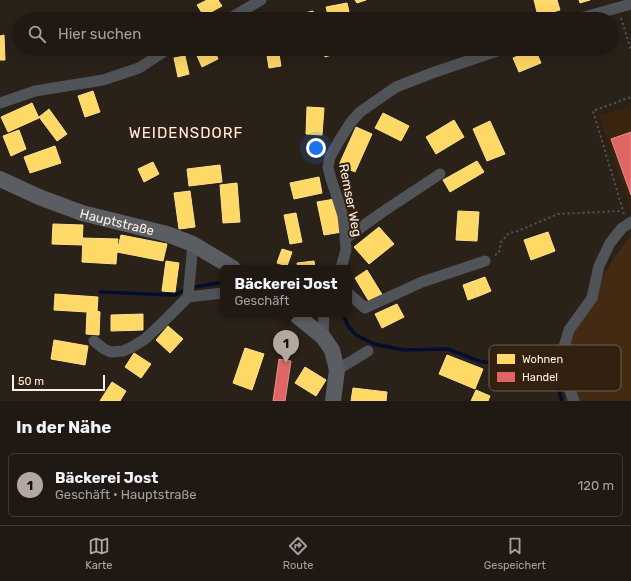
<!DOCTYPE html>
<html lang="de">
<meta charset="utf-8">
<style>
body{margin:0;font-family:Rubik,sans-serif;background:#2d2621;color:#f1f3f6}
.scale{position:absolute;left:12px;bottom:10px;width:93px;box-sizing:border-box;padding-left:4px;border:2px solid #fdf1e7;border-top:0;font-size:11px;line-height:14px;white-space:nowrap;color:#fdf1e7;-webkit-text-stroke:3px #322111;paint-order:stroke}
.you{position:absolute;left:316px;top:148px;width:14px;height:14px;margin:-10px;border:3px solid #fff;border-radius:50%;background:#1a73e8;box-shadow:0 0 0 6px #1a73e833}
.badge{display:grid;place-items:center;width:26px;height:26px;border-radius:50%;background:#b3a89f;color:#111;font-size:13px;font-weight:700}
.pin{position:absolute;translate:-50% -33px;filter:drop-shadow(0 1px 2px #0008)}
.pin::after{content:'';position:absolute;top:21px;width:14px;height:12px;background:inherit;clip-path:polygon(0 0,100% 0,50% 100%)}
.popup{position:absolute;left:220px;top:265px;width:132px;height:52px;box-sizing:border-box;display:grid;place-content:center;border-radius:6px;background:#201913;filter:drop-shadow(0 1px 3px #0005);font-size:13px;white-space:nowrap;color:#a2a0a0}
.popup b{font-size:15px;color:#f1f3f6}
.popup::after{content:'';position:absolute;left:50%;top:100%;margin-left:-8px;border:8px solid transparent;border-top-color:#201913}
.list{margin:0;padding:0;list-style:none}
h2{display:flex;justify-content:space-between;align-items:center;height:52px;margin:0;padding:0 16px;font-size:17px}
h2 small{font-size:13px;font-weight:400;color:#a2a0a0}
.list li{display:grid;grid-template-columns:26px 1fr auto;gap:12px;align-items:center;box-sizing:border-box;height:64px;margin:0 8px 8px;padding:0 8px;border:1px solid #3d3833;border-radius:6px}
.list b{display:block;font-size:15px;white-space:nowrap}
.list p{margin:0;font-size:13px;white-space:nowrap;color:#a2a0a0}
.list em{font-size:13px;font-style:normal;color:#a2a0a0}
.icon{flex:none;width:22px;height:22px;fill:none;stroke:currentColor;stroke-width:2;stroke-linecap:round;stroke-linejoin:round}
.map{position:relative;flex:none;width:631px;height:401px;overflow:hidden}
.search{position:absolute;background:#201913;box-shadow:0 4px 16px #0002;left:12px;right:12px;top:12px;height:44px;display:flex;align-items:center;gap:10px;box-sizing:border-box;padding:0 14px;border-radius:22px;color:#a2a0a0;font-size:15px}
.sheet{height:124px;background:#201913}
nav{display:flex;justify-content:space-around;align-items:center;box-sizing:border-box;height:56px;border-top:1px solid #3d3833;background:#201913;font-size:11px;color:#a2a0a0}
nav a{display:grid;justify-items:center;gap:2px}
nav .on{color:#b3a89f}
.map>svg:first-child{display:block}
.built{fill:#392410}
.green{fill:#432b13}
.homes{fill:#ffd966;stroke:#fee08d}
.shops{fill:#e06666;stroke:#e9908d}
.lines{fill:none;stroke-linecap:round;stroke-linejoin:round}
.stream{stroke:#040d2c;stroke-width:3.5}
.path{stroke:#565656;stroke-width:2;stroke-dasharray:2 3;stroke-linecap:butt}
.minor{stroke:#505357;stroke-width:11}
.secondary{stroke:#5a5d62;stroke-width:16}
.labels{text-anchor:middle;stroke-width:4;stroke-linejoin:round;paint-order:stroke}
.street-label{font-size:13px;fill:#fdf1e7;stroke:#322111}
.quarter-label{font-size:15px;letter-spacing:1px;fill:#fdf1e7;stroke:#322111}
.key{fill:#322111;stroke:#6f5f51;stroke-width:1}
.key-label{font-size:11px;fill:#fdf1e7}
</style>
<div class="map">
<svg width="631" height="401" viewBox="0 0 631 401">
<rect width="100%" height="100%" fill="#2a2119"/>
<path class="built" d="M631,106v105l-32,-95z"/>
<path class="green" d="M631,235v166h-67l8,-19 -5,-25 3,-20 42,-76z"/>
<path class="homes" d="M207,0h11l4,6 -18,10 -7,-11z
M355,0h11l-9,3z
M534,0h23l3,10 -22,6z
M579,0h11l-10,3z
M347,3l3,13 -15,3h-6l-3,-12z
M313,11l2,8h-35z
M4,35l1,25h-5v-24z
M118,49h10l-8,4z
M194,49h20l4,10 -16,8z
M266,49h12l3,17 -12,2z
M323,49h14l1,4 -13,4z
M535,49l6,14 -22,9 -6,-14z
M185,56l4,18 -11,3 -4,-19z
M93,91l7,21 -15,5 -7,-21z
M32,103l7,15 -31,14 -7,-15z
M307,107l17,1 -2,27 -16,-1z
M49,109l18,25 -10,7 -18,-24z
M383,113l26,13 -8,15 -26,-13z
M454,120l10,17 -28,17 -10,-17z
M490,121l15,33 -18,7 -14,-32z
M356,127l16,7 -17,38 -16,-7z
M19,130l7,19 -15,7 -8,-20z
M55,146l6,17 -31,10 -6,-16z
M477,161l7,11 -34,20 -7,-12z
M153,162l6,12 -15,8 -6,-13z
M220,165l2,17 -33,4 -2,-17z
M319,177l3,16 -28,6 -4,-16z
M237,183l3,39 -17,1 -3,-38z
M190,191l5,36 -16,2 -5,-36z
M335,199l7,33 -18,3 -7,-33z
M458,211l21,1 -2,29 -21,-1z
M296,213l6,29 -12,2 -6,-29z
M53,224l30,1 -1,20 -30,-1z
M379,227l15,17 -25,20 -15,-17z
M548,232l7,19 -24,9 -7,-20z
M121,235l46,9 -4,17 -46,-9z
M83,238l35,1 -2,25 -34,-2z
M282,249l10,3 -5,14 -10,-3z
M166,261l13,2 -4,29 -13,-1z
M314,261l1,7h-17l-1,-5z
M367,270l16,26 -13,7 -15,-25z
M485,277l6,14 -12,5 -5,-15z
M474,281l5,15 -11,4 -5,-15z
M55,294l43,3 -1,14 3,1 -1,23 -13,-1 1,-22 -33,-2z
M397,304l7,13 -22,11 -7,-14z
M143,314v16l-32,1v-16z
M168,326l15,13 -13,14 -14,-13z
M54,340l34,6 -3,19 -34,-6z
M245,348l19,6 -12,36 -19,-7z
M134,353l17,11 -10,14 -16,-11z
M447,355l36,14 -8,20 -36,-15z
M305,367l21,13 -10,16 -21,-13z
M112,382l14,9 -6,10h-20z
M353,388l34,4 -1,9h-35z
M476,390l14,6 -2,5h-17z"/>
<path class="shops" d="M631,132v63l-20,-56z
M279,359l12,2 -6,40h-12z"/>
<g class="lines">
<path class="stream" d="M195,287l28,-5
M100,292l75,3 8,-4
M343,314l5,12 8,9 18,9 29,6 45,-1 31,12 18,3 59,18 6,19"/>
<path class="path" d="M621,18l10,32
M624,214l-31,-103 38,-14
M495,255l4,-2 2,-11 8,-9 9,-2 40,-17 64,-3"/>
<path class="minor" d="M229,19l32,-19
M577,19l54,-15
M0,103l35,-12 68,-11 36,-12 29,-19
M345,239l36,-26 59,-39
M341,268l5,-18 -1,-15 -2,-19 -4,-13 -8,-24 -3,-12 2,-10 9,-16 12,-19 9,-10 36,-25 36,-14 71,-24
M349,294l16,14 57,-26 63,-21
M188,297l35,-4
M323,337l1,-23
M94,341l10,8 7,3 12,-1 9,-4 13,-8 17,-16 26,-26 5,-53
M337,370l31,-19
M574,401l-6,-16 -6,-32 7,-23 23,-32 7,-32 11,-23 12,-15 9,-6"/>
<g class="secondary">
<path id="s1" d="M0,179l39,18 43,16 85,21 26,10 40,24"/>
<path d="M295,314l28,23 9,13 5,20 -4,31"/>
</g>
</g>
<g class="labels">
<g class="street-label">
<text transform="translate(351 200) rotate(79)" y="5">Remser Weg</text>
<text dy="5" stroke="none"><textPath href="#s1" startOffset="125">Hauptstraße</textPath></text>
</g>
<g class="quarter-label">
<text x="186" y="138">WEIDENSDORF</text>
</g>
</g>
<rect x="489" y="345" width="132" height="46" rx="6" class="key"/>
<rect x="497" y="354" width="18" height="10" fill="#ffd966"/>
<rect x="497" y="372" width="18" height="10" fill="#e06666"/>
<g class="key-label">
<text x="522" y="363">Wohnen</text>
<text x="522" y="381">Handel</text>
</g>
</svg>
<div class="scale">50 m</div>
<div class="you"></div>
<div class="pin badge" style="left:286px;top:363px">1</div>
<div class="popup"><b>Bäckerei Jost</b>Geschäft</div>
<div class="search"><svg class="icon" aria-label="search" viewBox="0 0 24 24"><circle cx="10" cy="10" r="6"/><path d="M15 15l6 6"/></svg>Hier suchen</div>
</div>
<section class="sheet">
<h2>In der Nähe<small></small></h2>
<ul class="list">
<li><span class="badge">1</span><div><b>Bäckerei Jost</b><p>Geschäft · Hauptstraße</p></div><em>120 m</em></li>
</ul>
</section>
<nav>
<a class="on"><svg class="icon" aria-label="map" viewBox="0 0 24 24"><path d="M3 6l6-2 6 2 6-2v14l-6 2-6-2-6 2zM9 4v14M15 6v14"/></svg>Karte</a>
<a><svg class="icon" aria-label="directions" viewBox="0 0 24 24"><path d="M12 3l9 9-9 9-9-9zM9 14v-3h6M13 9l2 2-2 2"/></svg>Route</a>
<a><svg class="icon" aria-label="saved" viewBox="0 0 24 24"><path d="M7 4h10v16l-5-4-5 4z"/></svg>Gespeichert</a>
</nav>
